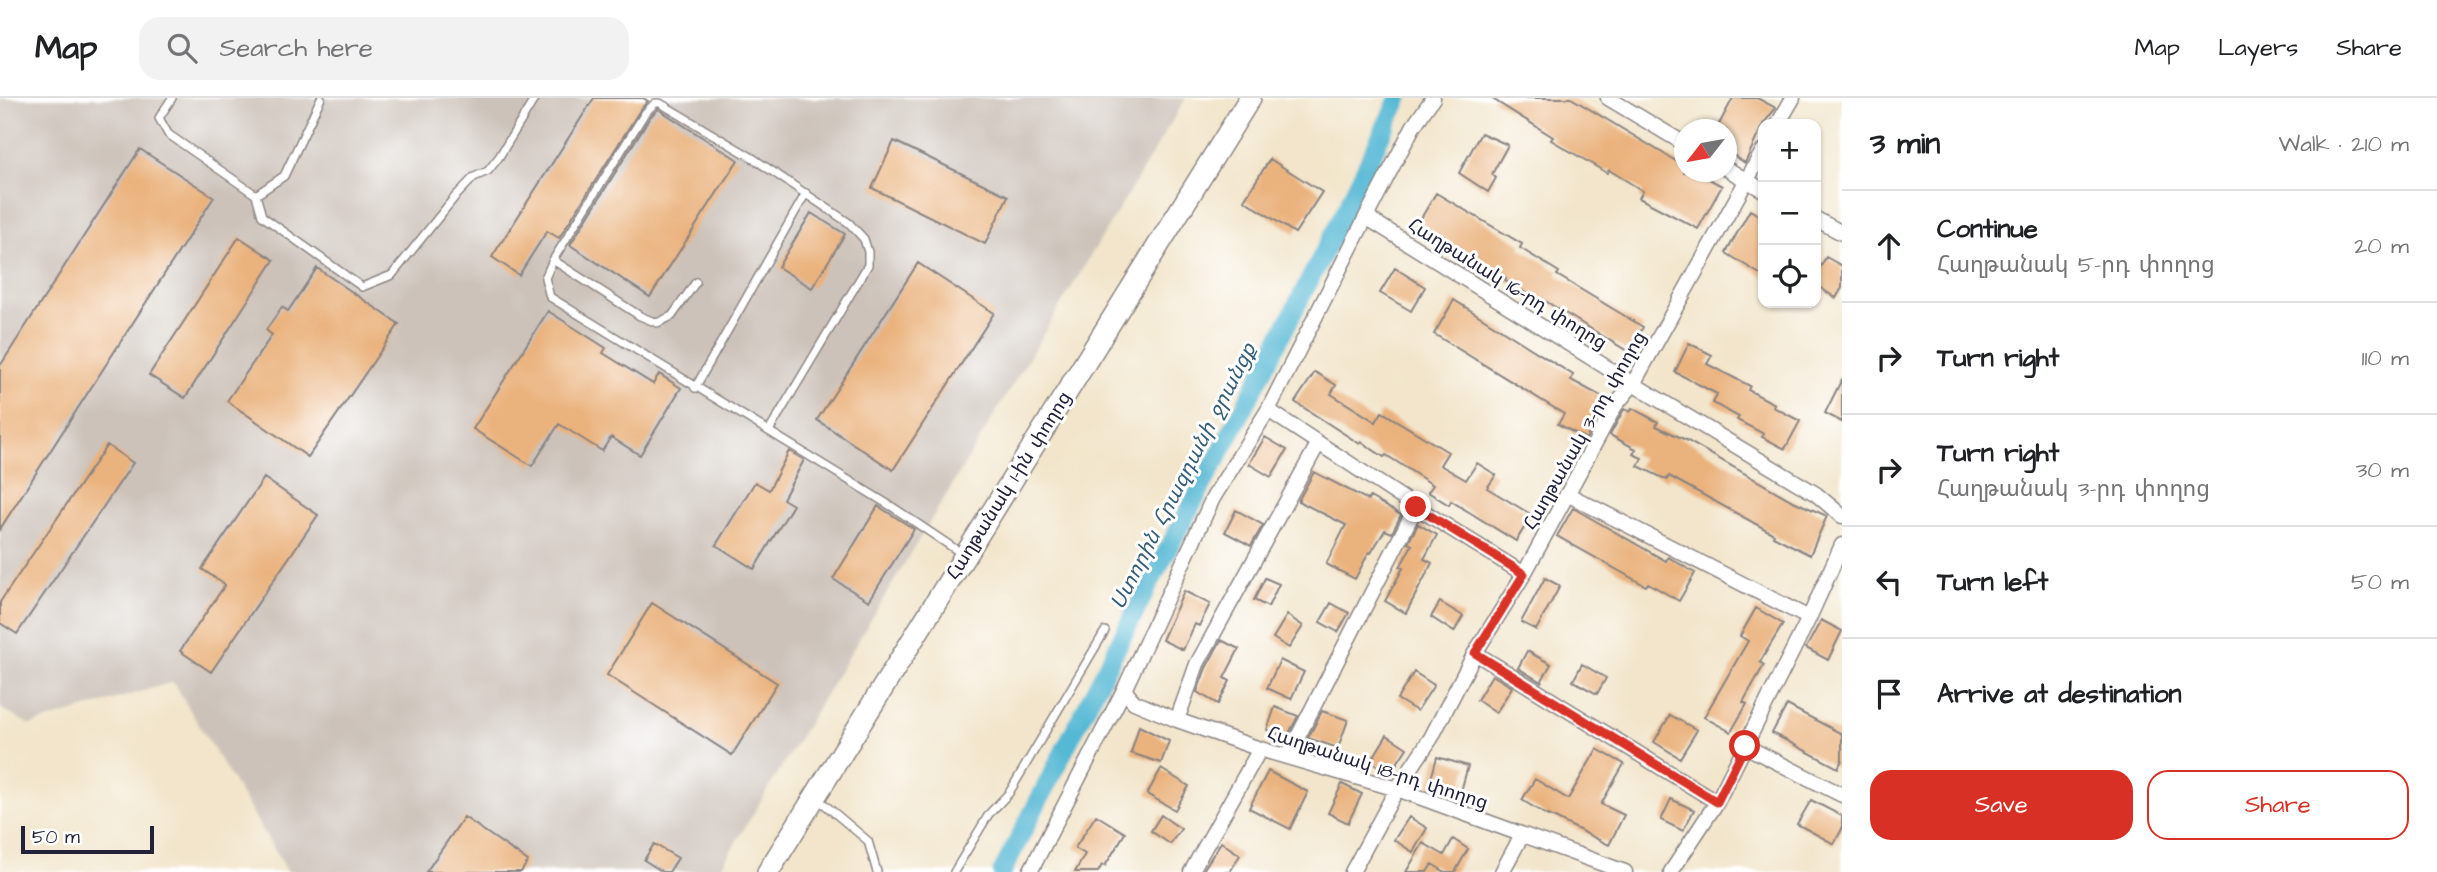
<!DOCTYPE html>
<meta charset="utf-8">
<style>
body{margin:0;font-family:"Architects Daughter","Noto Sans Armenian",sans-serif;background:#f2f2f2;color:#202124}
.controls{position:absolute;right:21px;top:21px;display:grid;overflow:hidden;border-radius:14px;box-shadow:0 2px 5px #0004}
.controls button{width:63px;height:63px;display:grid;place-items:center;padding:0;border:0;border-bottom:2px solid #e0e0e0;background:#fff;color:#202124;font:35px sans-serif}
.compass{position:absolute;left:1674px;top:21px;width:63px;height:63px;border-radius:50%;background:#fff;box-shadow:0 2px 5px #0004;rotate:239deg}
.scale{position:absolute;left:21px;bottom:18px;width:133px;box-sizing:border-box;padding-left:7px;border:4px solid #22223b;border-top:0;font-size:19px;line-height:24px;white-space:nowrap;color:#22223b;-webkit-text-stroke:5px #fff;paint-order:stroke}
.stop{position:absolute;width:21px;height:21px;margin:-16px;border:5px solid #d93025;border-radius:50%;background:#fff}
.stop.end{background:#d93025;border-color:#fff;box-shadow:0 2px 7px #0008}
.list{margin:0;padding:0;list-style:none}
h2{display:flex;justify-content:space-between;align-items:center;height:91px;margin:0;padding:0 28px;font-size:30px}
h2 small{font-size:23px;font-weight:400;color:#757577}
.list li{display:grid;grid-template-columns:46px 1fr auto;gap:21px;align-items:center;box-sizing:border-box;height:112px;padding:0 28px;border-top:2px solid #e0e0e0}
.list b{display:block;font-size:26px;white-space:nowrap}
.list p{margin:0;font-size:23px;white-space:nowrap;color:#757577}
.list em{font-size:23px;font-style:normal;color:#757577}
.actions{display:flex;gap:14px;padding:21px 28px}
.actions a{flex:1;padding:16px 0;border:2px solid #d93025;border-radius:21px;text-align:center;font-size:24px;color:#d93025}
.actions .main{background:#d93025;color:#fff}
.icon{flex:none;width:38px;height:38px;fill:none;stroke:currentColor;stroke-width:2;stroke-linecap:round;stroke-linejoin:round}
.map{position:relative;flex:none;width:1842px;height:774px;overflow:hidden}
header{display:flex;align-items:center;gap:42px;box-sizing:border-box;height:98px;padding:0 35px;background:#fff;border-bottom:2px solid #e0e0e0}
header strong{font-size:33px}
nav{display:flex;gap:38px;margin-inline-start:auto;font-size:24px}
.search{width:490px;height:63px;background:#f2f2f2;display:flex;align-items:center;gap:18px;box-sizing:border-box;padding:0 24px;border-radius:21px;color:#757577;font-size:26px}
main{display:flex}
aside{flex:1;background:#fff}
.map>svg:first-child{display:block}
.industrial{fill:#ccc2b9}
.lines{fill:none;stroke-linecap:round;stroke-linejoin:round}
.canal{stroke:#55b8d4;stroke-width:19}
.building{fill:#eab27d}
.lane-casing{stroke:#8a8483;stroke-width:10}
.street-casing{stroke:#8a8483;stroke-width:17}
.secondary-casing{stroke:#8a8483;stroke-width:24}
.lane{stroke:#fff;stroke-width:7}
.street{stroke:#fff;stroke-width:14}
.secondary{stroke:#fff;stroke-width:21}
.route{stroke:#d93025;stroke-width:9}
.labels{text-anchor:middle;stroke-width:6;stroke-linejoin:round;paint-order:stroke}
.street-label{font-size:19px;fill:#22223b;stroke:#fff}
.water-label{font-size:21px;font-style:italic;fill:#365e78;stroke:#fff}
</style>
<header>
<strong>Map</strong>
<div class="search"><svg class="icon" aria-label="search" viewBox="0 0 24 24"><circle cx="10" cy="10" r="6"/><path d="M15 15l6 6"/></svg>Search here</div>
<nav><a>Map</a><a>Layers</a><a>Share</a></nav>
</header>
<main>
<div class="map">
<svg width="1842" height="774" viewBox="0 0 1842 774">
<rect width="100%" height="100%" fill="#fff"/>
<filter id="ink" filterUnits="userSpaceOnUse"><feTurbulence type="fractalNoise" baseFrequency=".0143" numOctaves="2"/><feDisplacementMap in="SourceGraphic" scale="14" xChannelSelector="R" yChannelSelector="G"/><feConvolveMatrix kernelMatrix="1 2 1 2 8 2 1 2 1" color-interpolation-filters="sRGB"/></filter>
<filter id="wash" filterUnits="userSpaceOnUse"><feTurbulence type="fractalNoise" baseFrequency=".00686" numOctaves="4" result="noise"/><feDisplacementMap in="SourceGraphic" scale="28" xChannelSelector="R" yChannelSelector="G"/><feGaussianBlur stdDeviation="1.57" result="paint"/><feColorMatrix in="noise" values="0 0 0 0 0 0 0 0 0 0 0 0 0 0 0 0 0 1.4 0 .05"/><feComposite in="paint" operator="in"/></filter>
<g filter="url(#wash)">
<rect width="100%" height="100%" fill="#f2e5cb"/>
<path class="industrial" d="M0,0h1186l-468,774h-430l-115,-190 -143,43 -30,-17z"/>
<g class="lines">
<path class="canal" d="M1002,774l153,-299 87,-161 101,-197 56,-117"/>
</g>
<g id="blocks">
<path class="building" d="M594,0h49l5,3 -8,9 -81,128 -12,-7 -28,44 -27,-18z
M1491,0h80l113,68v6h12l26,14 -24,43 -59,-31 4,-7 -34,-21 -2,3 -56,-33 2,-3z
M1733,0h24l19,10 -13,16 -18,39 -19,-13v-20h-10z
M658,11l80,51 -88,137 -80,-52 80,-128z
M1481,35l27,12 -16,29 4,4 -8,14 -29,-19z
M894,43l114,55 -23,48 -113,-56z
M140,51l74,48 -214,332v-163z
M1270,61l52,33 -27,41 -51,-33z
M1436,95l86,51 -2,4 39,24 -2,3 86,52 -14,25 -87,-53 -2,3 -35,-22 1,-2 -89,-53z
M1750,112l13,8v58l-37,-23z
M811,115l34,21 -33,54 -34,-21z
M239,139l35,23 -89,138 -36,-23z
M1826,159l16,9v22l-6,10 -20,-13v-10z
M918,165l76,50 -101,157 -76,-50z
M317,170l82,56 -91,133 -81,-56 45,-66 -6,-5 16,-23 6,4z
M1395,170l30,19 -14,24 -31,-18z
M1454,202l119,75 -2,5 37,20 -22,39 -28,-15 6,-10 -130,-80z
M548,213l58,37 -3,5 50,31 6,-10 22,14 -41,67 -29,-18 -9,14 -43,-27 -27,42 -59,-37z
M1689,245l23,12 -5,9 43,22 -2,4 27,14 -2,3 27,14 -15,28 -23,-12 2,-3 -27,-14 2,-3 -26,-14 4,-9 -42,-22z
M1315,274l21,13 -5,9 45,28 6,-10 66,40 -8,13 26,15 11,-17 19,12 -9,13 45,27 -16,26 -65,-40 -2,4 -21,-13 5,-7 -47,-30 -2,2 -23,-15 -1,2 -65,-42z
M1842,281v43l-17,-9z
M1632,310l26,14 -2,4 30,14 105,60 36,16 -17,39 -37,-19 1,-2 -105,-58 -2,4 -29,-14 4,-8 -9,-4 3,-5 -26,-14 13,-24 2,-2 5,3z
M1265,339l22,13 -16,27 -22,-13z
M107,347l26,18 -116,171 -17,-11v-21z
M789,353l15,9 -21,39 10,6 -39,64 -38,-24 39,-63 14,8z
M1314,374l54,28 2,-3 31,18 -9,18 -7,-3 -14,23 -2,-1 -14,27 -29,-15 20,-39 -48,-24z
M264,380l54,37 -107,157 -31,-21 45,-66 -23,-16z
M878,408l36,23 -45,72 -36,-22z
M1573,410l93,53 2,-4 27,16 -16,28 -31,-18 -2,3 -89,-50z
M1236,412l27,15 -12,21 -26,-14z
M1418,426l19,11 -13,24 8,4 -26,50 -21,-12 18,-33 -3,-1 12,-22 -4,-2z
M1265,480l14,6 -11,23 -14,-7z
M1545,480l15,8 -24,44 -15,-8z
M1184,493l26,13 -11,22 -4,-2 -12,26 -21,-10z
M1440,504l23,14 -9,16 -23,-15z
M652,505l125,80 -45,72 -125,-80z
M1331,505l18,10 -11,19 -18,-10z
M1756,510l27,16 -23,38 4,3 -21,37 4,2 -16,28 -27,-15 44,-76 -8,-5z
M1287,517l16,11 -14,22 -16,-10z
M1821,522l21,11 -14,29 -22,-12z
M1221,542l18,9 -15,29 6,3 -12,23 -21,-12 9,-24z
M1527,553l24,13 -10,18 -23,-14z
M1280,562l24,12 -13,27 -24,-11z
M1582,566l24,14 -9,16 -24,-13z
M1414,574l20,13 -17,26 -20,-12z
M1492,577l20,12 -16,26 -19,-13z
M1787,607l55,29v26l-4,8 -66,-35z
M1275,609l23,9 -11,21 -20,-7z
M1322,613l26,9 -10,28 -30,-10z
M1670,617l27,15 -17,28 -26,-16z
M1139,628l30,15 -8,22 -30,-10z
M1387,637l20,13 -17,26 -19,-13z
M1597,651l27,15 -23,40 23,11 -15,30 -60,-30 -1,1 -26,-16 13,-21 33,20z
M1437,659l31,9 -8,29 -31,-9z
M1161,671l28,17 -14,24 -28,-16z
M1268,673l40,21 -18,37 -41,-21z
M1342,686l20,10 -14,29 -20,-10z
M1671,701l23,11 -11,21 -22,-11z
M1811,702l31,16v13l-8,15 -37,-20z
M1096,717l29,18 -20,33 -3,-1 -4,7h-23l10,-18 -10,-6z
M1161,717l20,14 -11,15 -19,-13z
M464,719l64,44 -7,11h-95z
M1409,719l18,11 -14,24 -19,-12z
M1453,741l15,10 -13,23h-10l-13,-8 -5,8h-21l17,-29 21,12z
M1221,744l19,13 -10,17h-28z
M654,746l24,14 -9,14h-6l-19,-12z"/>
</g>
</g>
<g filter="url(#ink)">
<use href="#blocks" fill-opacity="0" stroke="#8a8483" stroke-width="2"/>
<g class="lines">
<g class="lane-casing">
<path id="lane" d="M172,0l-13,20 9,16 88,61 6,21 100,71 30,-12 62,-77 20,-21 14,-6 11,-14 36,-59
M256,97l28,-19 37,-78
M553,162l92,-147 10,-10h5l91,54 98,66 15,16 4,13v13l-99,166
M696,184l-24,34 -15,7 -17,-7 -87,-56 -8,18 5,19 344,211 70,47
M695,290l111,-195
M818,701l50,42 9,31
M954,774l35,-58 20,-21 96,-162"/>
</g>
<g class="street-casing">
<path id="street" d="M1608,0l77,46
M1778,26l15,-26
M1727,71l36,21
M1366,119l267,167 183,110 26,22
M1816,121l26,14
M1268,312l148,97 108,67
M1567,396l242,124
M1475,555l242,149
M1124,592l10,12 43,18 83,29 137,40 228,83
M1177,622l20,-56 121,-220
M1745,648l97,49
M1288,658l128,-249
M1030,774l94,-182 89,-192 55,-88 98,-193 47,-90 20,-29
M1191,774l69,-123
M1352,774l45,-83 34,-51 44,-85 49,-79 91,-168 18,-22 130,-233
M1502,774l20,-37
M1671,774l46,-70 92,-184 33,-73"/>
</g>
<g class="secondary-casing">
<path id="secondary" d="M768,774l482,-774"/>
</g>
<use href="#lane" class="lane"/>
<use href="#street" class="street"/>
<use href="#secondary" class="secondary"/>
</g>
</g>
<g class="lines" filter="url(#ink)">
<path class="route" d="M1416,409l108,67 -49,79 242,149 28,-56"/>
</g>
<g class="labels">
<g class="street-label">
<text transform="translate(1508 185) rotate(32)" y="7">Հաղթանակ 16-րդ փողոց</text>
<text transform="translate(1584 332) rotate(-60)" y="7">Հաղթանակ 3-րդ փողոց</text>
<text transform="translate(1008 387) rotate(-58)" y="7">Հաղթանակ 1-ին փողոց</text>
<text transform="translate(1378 669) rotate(18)" y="7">Հաղթանակ 18-րդ փողոց</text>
</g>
<g class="water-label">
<text transform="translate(1183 378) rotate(-63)" y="7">Ստորին Հրազդանի ջրանցք</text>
</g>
</g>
</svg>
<div class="controls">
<button>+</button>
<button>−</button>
<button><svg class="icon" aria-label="locate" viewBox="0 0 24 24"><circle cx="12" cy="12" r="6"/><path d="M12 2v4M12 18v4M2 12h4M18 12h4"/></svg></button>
</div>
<svg class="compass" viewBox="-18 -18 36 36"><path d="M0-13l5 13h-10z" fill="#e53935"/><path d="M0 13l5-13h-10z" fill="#757577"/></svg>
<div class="scale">50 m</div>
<div class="stop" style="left:1745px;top:648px"></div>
<div class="stop end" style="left:1416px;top:409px"></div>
</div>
<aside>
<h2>3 min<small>Walk · 210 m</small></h2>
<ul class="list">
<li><svg class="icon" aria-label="ahead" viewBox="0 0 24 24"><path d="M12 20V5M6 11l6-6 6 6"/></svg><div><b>Continue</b><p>Հաղթանակ 5-րդ փողոց</p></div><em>20 m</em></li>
<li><svg class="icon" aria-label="right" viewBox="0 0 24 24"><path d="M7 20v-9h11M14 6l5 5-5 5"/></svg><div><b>Turn right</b></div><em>110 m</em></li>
<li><svg class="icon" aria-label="right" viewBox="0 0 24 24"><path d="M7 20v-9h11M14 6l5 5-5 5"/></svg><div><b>Turn right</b><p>Հաղթանակ 3-րդ փողոց</p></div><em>30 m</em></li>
<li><svg class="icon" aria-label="left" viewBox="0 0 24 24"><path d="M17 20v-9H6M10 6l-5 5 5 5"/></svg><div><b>Turn left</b></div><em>50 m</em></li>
<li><svg class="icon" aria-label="arrive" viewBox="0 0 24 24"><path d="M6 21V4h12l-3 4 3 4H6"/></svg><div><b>Arrive at destination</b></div></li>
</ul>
<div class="actions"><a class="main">Save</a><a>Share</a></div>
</aside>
</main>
